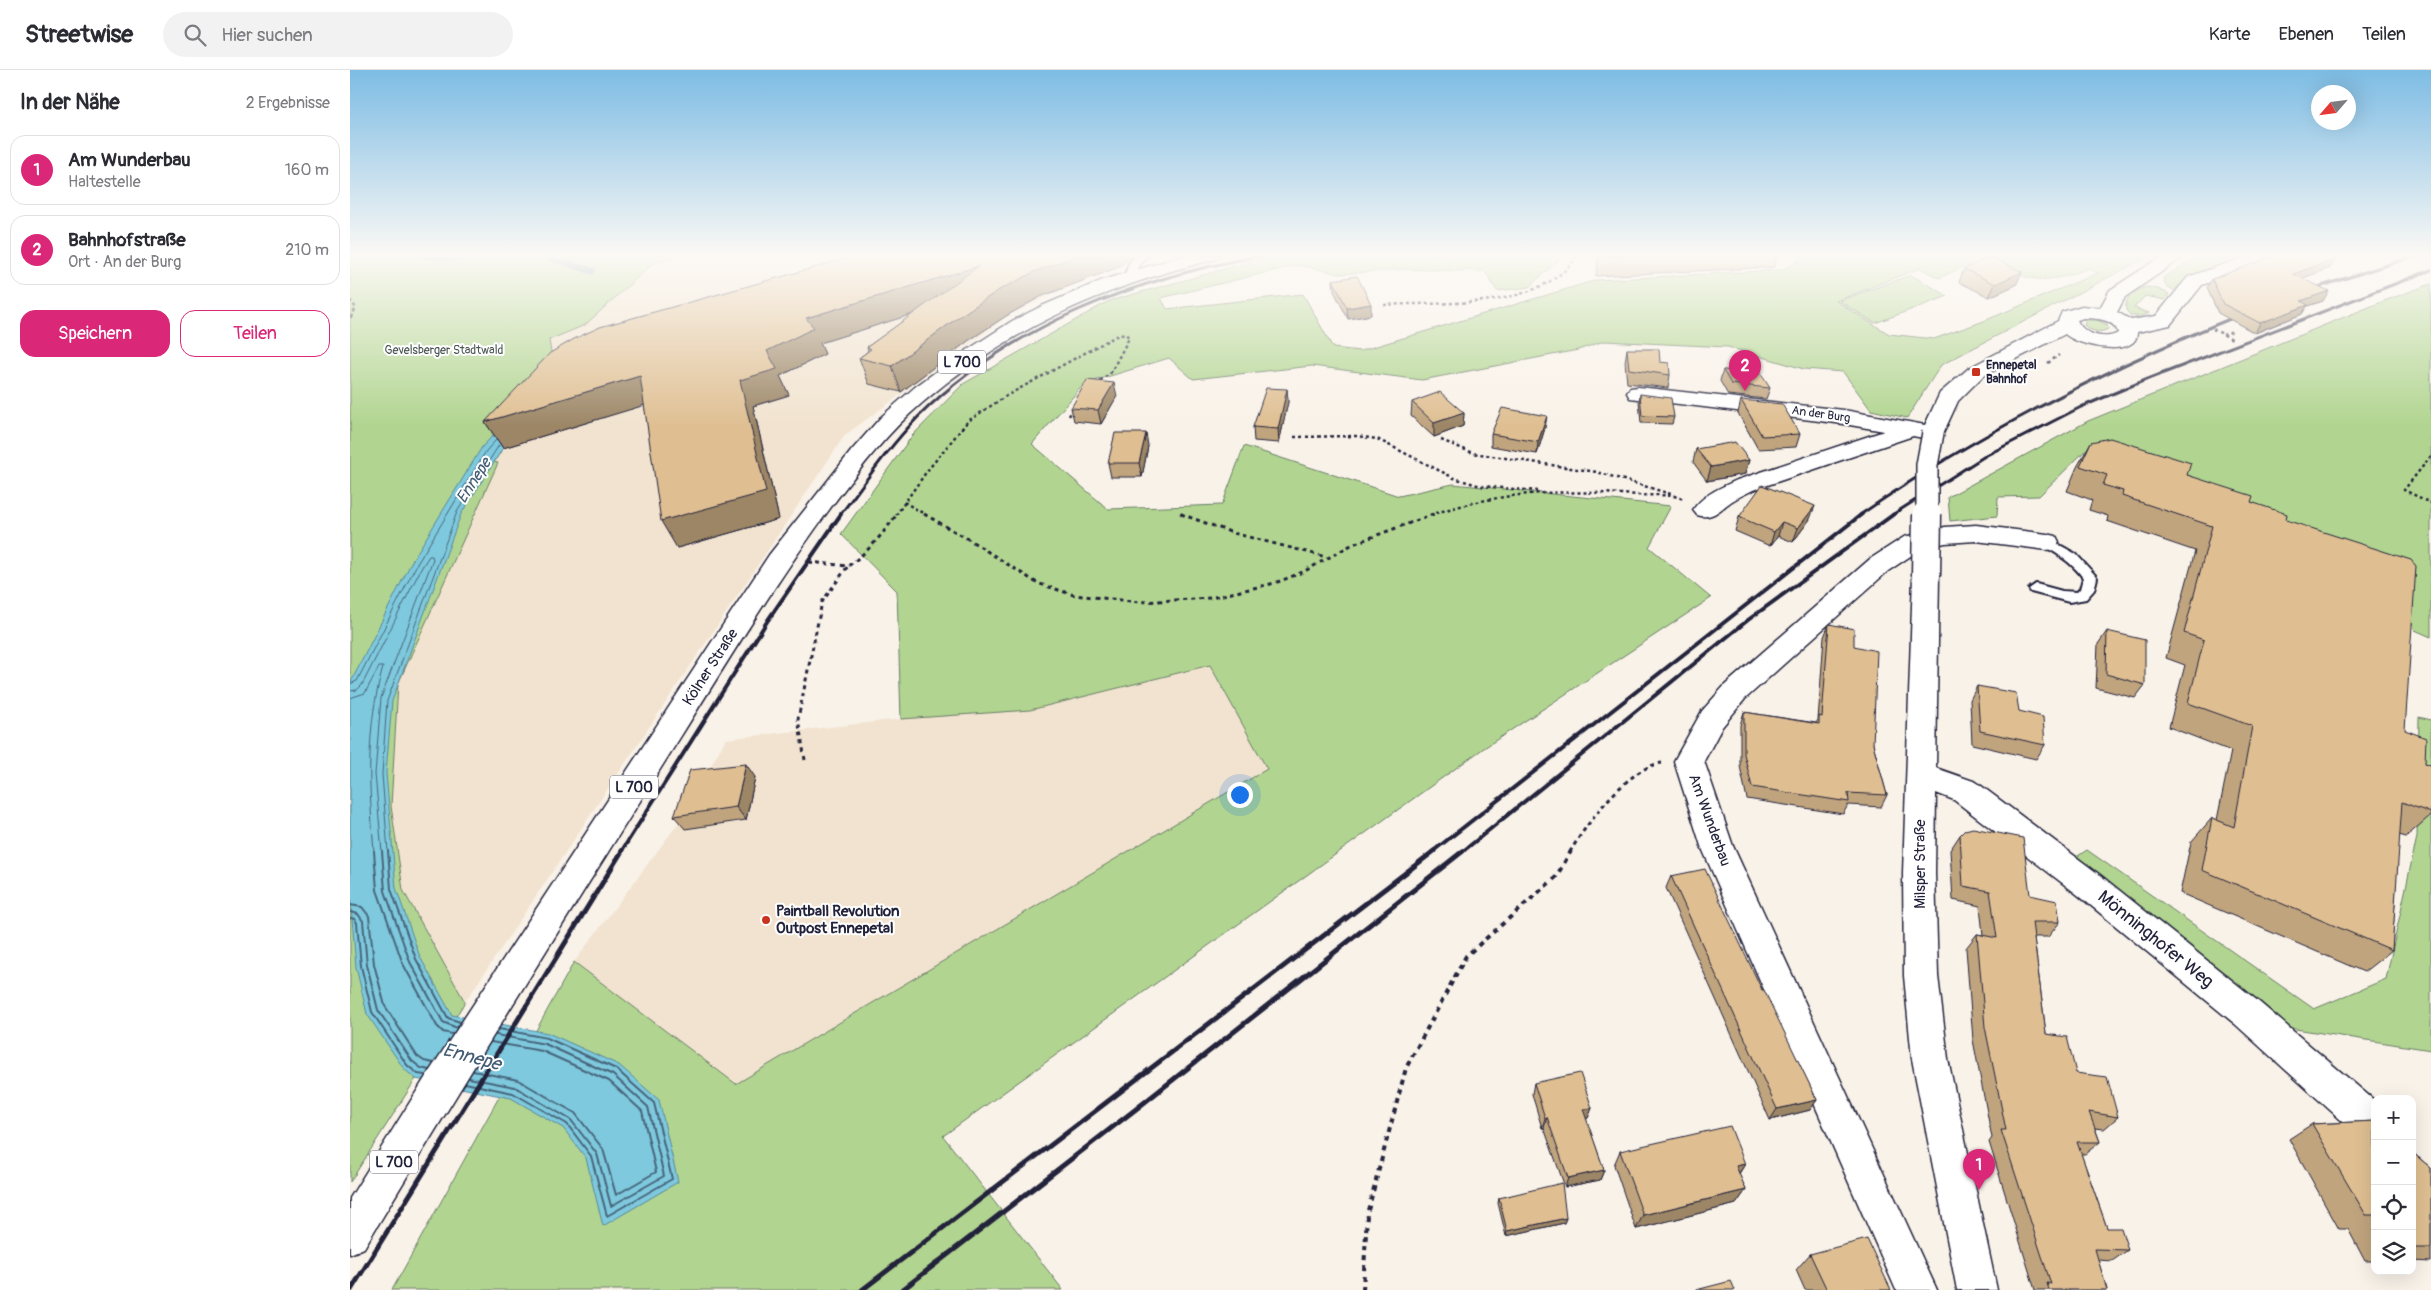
<!DOCTYPE html>
<html lang="de">
<meta charset="utf-8">
<style>
body{margin:0;font-family:Pangolin,sans-serif;background:#f2f2f3;color:#2b2b33}
.controls{position:absolute;right:15px;bottom:15px;display:grid;overflow:hidden;border-radius:10px;box-shadow:0 5px 20px #0002}
.controls button{width:45px;height:45px;display:grid;place-items:center;padding:0;border:0;border-bottom:1px solid #e1e1e2;background:#fff;color:#2b2b33;font:25px sans-serif}
.compass{position:absolute;left:1961px;top:15px;width:45px;height:45px;border-radius:50%;background:#fff;box-shadow:0 5px 20px #0002;rotate:242deg}
.you{position:absolute;left:889px;top:724px;width:18px;height:18px;margin:-12px;border:4px solid #fff;border-radius:50%;background:#1a73e8;box-shadow:0 0 0 8px #1a73e833}
.badge{display:grid;place-items:center;width:32px;height:32px;border-radius:50%;background:#db2777;color:#fff;font-size:16px;font-weight:700}
.pin{position:absolute;translate:-50% -41px;filter:drop-shadow(0 1px 2px #0008)}
.pin::after{content:'';position:absolute;top:26px;width:18px;height:15px;background:inherit;clip-path:polygon(0 0,100% 0,50% 100%)}
.list{margin:0;padding:0;list-style:none}
h2{display:flex;justify-content:space-between;align-items:center;height:65px;margin:0;padding:0 20px;font-size:21px}
h2 small{font-size:16px;font-weight:400;color:#7c7c81}
.list li{display:grid;grid-template-columns:32px 1fr auto;gap:15px;align-items:center;box-sizing:border-box;height:70px;margin:0 10px 10px;padding:0 10px;border:1px solid #e1e1e2;border-radius:15px}
.list b{display:block;font-size:19px;white-space:nowrap}
.list p{margin:0;font-size:16px;white-space:nowrap;color:#7c7c81}
.list em{font-size:16px;font-style:normal;color:#7c7c81}
.actions{display:flex;gap:10px;padding:15px 20px}
.actions a{flex:1;padding:11px 0;border:1px solid #db2777;border-radius:15px;text-align:center;font-size:18px;color:#db2777}
.actions .main{background:#db2777;color:#fff}
.icon{flex:none;width:28px;height:28px;fill:none;stroke:currentColor;stroke-width:2;stroke-linecap:round;stroke-linejoin:round}
.map{position:relative;flex:none;width:2081px;height:1220px;overflow:hidden}
header{display:flex;align-items:center;gap:30px;box-sizing:border-box;height:70px;padding:0 25px;background:#fff;border-bottom:1px solid #e1e1e2}
header strong{font-size:24px}
nav{display:flex;gap:28px;margin-inline-start:auto;font-size:18px}
.search{width:350px;height:45px;background:#f2f2f3;display:flex;align-items:center;gap:12px;box-sizing:border-box;padding:0 18px;border-radius:28px;color:#7c7c81;font-size:19px}
main{display:flex}
aside{flex:1;background:#fff}
.map>svg:first-child{display:block}
.built{fill:#f1e3cf}
.green{fill:#b1d590;stroke:#6a7c66;fill-rule:evenodd}
.water{fill:#7ec9dd;stroke:#59869c}
.lines{fill:none;stroke-linecap:round;stroke-linejoin:round}
.shore-far1{stroke:#47657c;stroke-width:1}
.shore{stroke:#47657c;stroke-width:2}
.stream{stroke:#59869c;stroke-width:7}
.service-casing{stroke:#22223b;stroke-width:4}
.minor-casing{stroke:#22223b;stroke-width:3}
.primary-casing{stroke:#22223b;stroke-width:3}
.path-far2{stroke:#22223b;stroke-width:2.5;stroke-dasharray:3 3;stroke-linecap:butt}
.path-far1{stroke:#22223b;stroke-width:3;stroke-dasharray:4 4;stroke-linecap:butt}
.path{stroke:#22223b;stroke-width:4;stroke-dasharray:5 5;stroke-linecap:butt}
.service{fill:#fff;fill-rule:evenodd}
.minor{fill:#fff;fill-rule:evenodd}
.primary{fill:#fff;fill-rule:evenodd}
.rail-far2{stroke:#22223b;stroke-width:3}
.rail-far1{stroke:#22223b;stroke-width:4}
.rail{stroke:#22223b;stroke-width:5}
.minor-bridge-far1-casing{stroke:#22223b;stroke-width:24;stroke-linecap:butt}
.minor-bridge-casing{stroke:#22223b;stroke-width:31;stroke-linecap:butt}
.minor-bridge-far1{stroke:#fff;stroke-width:21}
.minor-bridge{stroke:#fff;stroke-width:28}
.wall{fill:#c0a47e;stroke:#22223b}
.shaded-wall{fill:#9c8666;stroke:#22223b}
.building{fill:#dfbf92;stroke:#22223b}
.poi-dot{fill:#c8321e;stroke:#fff;stroke-width:2}
.labels{text-anchor:middle;stroke-width:4;stroke-linejoin:round;paint-order:stroke}
.far-park-label{font-size:12px;fill:#4d5854;stroke:#fff}
.far-poi-label{font-size:12px;font-weight:bold;fill:#22223b;stroke:#fff;text-anchor:start}
.far-street-label{font-size:12px;fill:#22223b;stroke:#fff}
.shield{fill:#fff;stroke:#646476;stroke-width:1}
.shield-label{font-size:14px;font-weight:bold;fill:#22223b}
.street-label{font-size:15px;fill:#22223b;stroke:#fff}
.poi-label{font-size:15px;font-weight:bold;fill:#22223b;stroke:#fff;text-anchor:start}
.water-label{font-size:16px;font-style:italic;fill:#425c74;stroke:#fff}
.near-street-label{font-size:18px;fill:#22223b;stroke:#fff}
.near-water-label{font-size:19px;font-style:italic;fill:#425c74;stroke:#fff}
</style>
<header>
<strong>Streetwise</strong>
<div class="search"><svg class="icon" aria-label="search" viewBox="0 0 24 24"><circle cx="10" cy="10" r="6"/><path d="M15 15l6 6"/></svg>Hier suchen</div>
<nav><a>Karte</a><a>Ebenen</a><a>Teilen</a></nav>
</header>
<main>
<aside>
<h2>In der Nähe<small>2 Ergebnisse</small></h2>
<ul class="list">
<li><span class="badge">1</span><div><b>Am Wunderbau</b><p>Haltestelle</p></div><em>160 m</em></li>
<li><span class="badge">2</span><div><b>Bahnhofstraße</b><p>Ort · An der Burg</p></div><em>210 m</em></li>
</ul>
<div class="actions"><a class="main">Speichern</a><a>Teilen</a></div>
</aside>
<div class="map">
<svg width="2081" height="1220" viewBox="0 0 2081 1220">
<rect width="100%" height="100%" fill="#f9f2e9"/>
<filter id="ink" filterUnits="userSpaceOnUse"><feTurbulence type="fractalNoise" baseFrequency=".02" numOctaves="2"/><feDisplacementMap in="SourceGraphic" scale="10" xChannelSelector="R" yChannelSelector="G"/><feConvolveMatrix kernelMatrix="1 2 1 2 8 2 1 2 1" color-interpolation-filters="sRGB"/></filter>
<g filter="url(#ink)">
<path class="built" d="M325,185h491l-43,9 -112,50 -166,121 -380,567 -62,-112 -17,-117 6,-72 69,-187 75,-216z
M860,595l58,104 -532,315 -162,-122 103,-137 49,-86 175,-20 129,-9z"/>
<path class="green" d="M0,185h325l-23,9 -67,61 -36,15 5,29 -60,93 4,1 -100,221 -7,122 12,84 62,112 -115,180z
M951,185h263l-35,32 -32,4 -12,-20 -82,-2 -62,5 -44,-9 -136,33 6,11 136,-15 30,54 27,3 237,-71 185,-10 28,-15h341l-210,110 -34,53 -36,-8 -28,-38 -39,-3 -76,-22 -124,-6 -26,9 -156,30 -110,-14 -119,13 -24,-21 -85,26 -52,60 76,65 114,-4 22,-59 155,50 54,-12 218,22 -22,41 62,51 -227,150 -541,388 120,154h-671l182,-328 162,122 531,-315 -57,-104 -180,45 -129,9 -4,-128 -56,-57 71,-98 51,-52 146,-83 152,-42zM1628,190c17,2 30,10 45,16 23,8 44,0 66,-8l9,5 -114,48 -50,18 -45,-5 -53,-33 84,-33 19,10z
M1850,185h36l-24,9 3,4 -27,10 -14,12 -8,-4 -3,-8z
M1561,205l37,21 -73,27 -36,-22z
M2081,214v353l-16,-7 -17,-43 -307,-142 -52,51 -41,1 -1,19 -47,5 -2,-24 140,-76 296,-120z
M1796,217l12,2 11,5 -4,6 -20,-4 -11,12 15,5 -7,3h-11l-5,-6c-2,-13 8,-19 20,-23z
M1736,250h11l10,5 1,4c-8,5 -18,2 -24,-4z
M2069,647l12,3v330l-155,-24 -212,-161 23,-15 227,159 72,-30 31,-142z"/>
<path class="water" d="M152,356l1,22 -42,66 -69,187 -6,72 10,115 24,69 32,58 96,18 71,32 40,35 19,82 -75,44 -17,-68 -23,-30 -52,-30 -95,-19 -12,-10 -37,-55 -11,-47 -6,-73v-210l62,-123 70,-114z"/>
<g class="lines">
<path class="shore-far1" d="M0,614l7,-3 60,-117 69,-113 10,-11
M0,621l7,-1 5,-5 60,-118 7,-11h3l1,3 -52,139 -6,76 7,78
M0,628l15,-5 14,-26h4c-18,65 -14,119 -9,185
M38,782l-6,-78 5,-73 70,-189 42,-67"/>
<path class="shore" d="M24,781l3,39 26,74 34,62 6,6 9,2
M32,781l3,40 25,71 33,60 14,6
M38,781l3,38 25,70 32,59 12,4
M0,835l12,2 7,9 5,48 11,42 32,50 7,5 9,2
M0,842l8,2 5,7 4,44 11,45 34,51 9,7 8,2
M0,848l5,1 2,4 4,43 11,46 35,53 11,9 7,1
M123,1001l45,9 57,33 28,36 13,46 40,-23 -14,-61 -33,-30 -67,-30 -51,-9
M119,1008l46,9 56,33 26,34 14,52 53,-30 -16,-69 -35,-32 -68,-31 -49,-9
M115,1013l48,10 54,31 24,32 16,60 65,-37 -18,-76 -38,-34 -69,-31 -48,-9"/>
<path class="stream" d="M72,185l31,3 22,-3
M191,185l51,16"/>
<g class="service-casing">
<path id="service" d="M786,185h11l-8,10 -6,14h-8l-1,-2 5,-13z
M1697,468l29,16 19,21 2,3 -3,12 -8,9 -17,3 -38,-10 -2,-3 7,-5 26,7 15,1 3,-3 3,-11c-6,-9 -14,-16 -23,-22 -6,-5 -15,-8 -20,-14z"/>
</g>
<g class="minor-casing">
<path id="minor" d="M1814,185h22l-61,42 -8,15 14,8 25,-4 32,-39 63,-22h28l-3,4 -74,26 -32,40 -33,7c1,27 -60,14 -72,2l-82,42 -25,25 -17,37 -8,2 -20,-4 -160,54c-7,4 -15,7 -21,11 -13,9 -20,19 -35,14l-4,-5c9,-15 29,-23 44,-30l147,-49 -40,-7 -206,-25 -8,-1 -3,-5 3,-5 8,-1 206,23 81,15 15,-32 29,-25 89,-47 4,-9 20,-6 18,2 10,-18zM1733,248c12,0 32,1 35,15 -13,8 -36,1 -41,-13z
M1626,455l71,9 9,2 3,6 -3,6 -9,2 -71,-9 -31,2 -24,6 -33,22 -143,128 -23,28 -18,34 29,85 204,444h-41l-195,-444 -27,-85 28,-50 23,-26 145,-126 34,-22 41,-10z
M1576,497l9,3 4,6 -3,192 40,14 124,93 159,127 116,99v43l-13,-5 -127,-115 -157,-129 -124,-95 -18,-7 -1,80 3,103 10,83 49,231h-40l-45,-231 -8,-83 -1,-103 10,-297 4,-6z"/>
</g>
<g class="primary-casing">
<path id="primary" d="M836,185h33l-3,4c-110,27 -207,69 -294,144 -33,28 -59,62 -85,96 -57,76 -106,157 -156,237 -107,170 -214,340 -317,512l-14,6v-56l75,-120 344,-523 83,-105 29,-33 34,-30 37,-27 60,-39 30,-15 61,-26z"/>
</g>
<path class="path-far2" d="M0,230l6,8 -6,11
M1034,235c60,-4 155,8 194,-50
M1863,259l21,11
M1873,265l10,-4
M1698,293l11,-8
M719,346l5,-9
M944,367l62,-1 21,3 77,39 27,8 56,5
M1091,370l32,13 124,19 77,23
M2081,386l-27,34 27,13
M554,432l22,13
M830,443l4,2
M546,445l31,-44 41,-50 38,-25 110,-60 10,-2 3,4 -19,36 -14,9
M1080,445c76,-25 129,-25 208,-20 13,1 33,-2 45,4"/>
<path class="path-far1" d="M574,444l44,25 69,44 37,12 66,7 70,-4 65,-15 28,-11 50,-28 81,-30
M831,444l52,19 93,24
M459,492l39,4c21,-15 34,-31 49,-52
M455,690l-7,-41 24,-117 26,-36
M1220,782c16,-28 58,-85 92,-89"/>
<path class="path" d="M1013,1220l4,-76 39,-146 60,-112 90,-79 15,-26"/>
<use href="#service" class="service"/>
<use href="#minor" class="minor"/>
<use href="#primary" class="primary"/>
<path class="rail-far2" d="M1956,221l112,-36
M490,445c25,-33 49,-68 78,-98 92,-92 221,-140 347,-162
M1510,445c119,-83 248,-147 382,-201
M1542,445l93,-59 96,-49 67,-28 283,-109"/>
<path class="rail-far1" d="M271,782l147,-232 73,-106
M1082,782l430,-338
M1112,782l286,-232 146,-106"/>
<path class="rail" d="M1,1220l271,-439
M512,1220l572,-439
M552,1220l234,-181 327,-258"/>
<g class="minor-bridge-far1-casing">
<path id="minor-bridge-far1" d="M1577,445v-50l6,-32"/>
</g>
<g class="minor-bridge-casing">
<path id="minor-bridge" d="M1576,506l1,-62"/>
</g>
<use href="#minor-bridge-far1" class="minor-bridge-far1"/>
<use href="#minor-bridge" class="minor-bridge"/>
</g>
<path class="wall" d="M510,185l259,12 -79,30 -34,19 -38,25 -67,51 -32,-8 -10,-26 9,-7 -1,-4 46,-33 -93,29 5,11 -45,22 9,19 -36,11 26,113 -102,29 -33,-143 -141,43 -18,-26z
M1249,185h178l-3,12 -178,9z
M1980,198l-28,10 21,23 -16,5 -5,8 -47,19 -37,-20 -11,-25 5,-9z
M1614,199l58,3 -6,13 -27,12 -30,-15z
M983,210l38,35 -23,4 -14,-28z
M1277,279l43,26 -2,13 -41,-5 -2,-21z
M1386,296l34,22 -4,11 -38,-4 -8,-14 3,-11 12,1z
M937,319l1,13 -9,41 -25,-2 -1,-14z
M1290,324l34,23 -2,7 -31,-1 -2,-22z
M767,326l-16,28 -27,-3 -3,-13z
M1391,330l59,34 -4,13 -38,2 -20,-36z
M1062,332l52,11 -1,13 -29,11 -23,-21z
M1195,358l-8,26 -46,-8v-12z
M1741,372l96,33 64,27 35,18 119,210 20,33 6,2v50l-25,22 -7,-2 -7,115 -28,22 -184,-79 11,-51 21,-24 5,2 14,-69 -62,-24 16,-62 -19,-7 29,-107 -88,-30 1,-5 -19,-6 3,-10 -25,-9 10,-24z
M798,376l-6,31h-31l-3,-14z
M1346,379l53,11 -4,14 -38,7 -14,-19z
M1389,447l71,2 -17,23 -15,-6 -8,10 -35,-15z
M1479,554l25,22 19,98 14,51 -6,12 -33,-2 -5,9 -96,-15 -7,-33v-41l4,-13 72,11 2,-3 6,-83z
M1757,561l38,54 -10,13 -39,-10 2,-44z
M1627,616l42,25 26,34 -9,14 -64,-15 -2,-44z
M405,707l-9,43 -61,9 -11,-13z
M1610,765l70,60 30,27 -12,15h-14l12,97 30,39 42,44 -14,12 -9,-1 5,14 -15,12h-4l26,74 21,22 -16,11 -14,-1 9,30h-72l-46,-148 3,-4 -19,-98 -7,-92 11,-14 6,1 -3,-29 -27,-6 -3,-50z
M1321,806l91,114 55,110 -7,10 -40,10 -104,-232z
M1184,1013l58,25 -4,10 -2,1 18,51 -4,10 -35,7 -21,-59h-2l-10,-34z
M2025,1051v140h-10l-17,-32h-9l-50,-90 23,-15z
M1270,1081l125,13 -6,10 7,16 -10,14 -100,25 -22,-64z
M2062,1082l19,16v94l-19,-1z
M1149,1128l67,20 -2,5 -58,13 -8,-33z
M1460,1184l81,36h-86l-9,-20z"/>
<path class="shaded-wall" d="M729,185h53l-13,12 -79,30 -34,19 -38,25 -67,51 -9,-26 68,-50 39,-26 35,-18z
M1986,189l-6,9 -42,16 5,-10z
M629,196l7,25 -166,52 5,11 -45,22 9,19 -36,11 26,113 -102,29 -16,-27 79,-141 27,-29 39,-33z
M1672,202l-6,13 -27,12 6,-13z
M1979,221l-6,10 -16,5 -5,8 -47,19 5,-10 41,-22z
M1021,234v11l-23,4 -1,-11z
M290,306l15,26 -152,46 -18,-26z
M764,313l3,13 -16,28 -3,-14z
M937,319l1,13 -9,41 -1,-14z
M1114,343l-1,13 -29,11v-14z
M1197,346l-2,12 -8,26 1,-12z
M796,363l2,13 -6,31 -3,-14z
M1399,390l-4,14 -38,7 4,-14z
M1465,436l-5,13 -17,23 5,-14z
M1432,452l-4,14 -8,10 4,-14z
M396,694l9,13 -9,43 -10,-13z
M1467,1030l-7,10 -40,10 7,-11z
M1242,1038l-4,10 -9,2 4,-11z
M1197,1047l-3,11h-2l3,-10z
M1395,1094l-9,14v-12z
M1254,1100l-4,10 -35,7 3,-9z
M1396,1120l-10,14 -100,25 7,-14z
M1216,1148l-2,5 -58,13 1,-5z"/>
<path class="building" d="M510,185h219l-45,17 -35,18 -39,26 -68,50 -33,-8 12,-9 -4,-2 112,-81 -173,52 8,10 -47,23 10,18 -37,11 26,112 -105,29 -21,-145 -155,46 65,-69 24,-14 26,-12z
M1249,185h36l-36,2z
M1926,185h53l7,4 -43,15 36,17 -28,10 7,4 -48,18 -37,-19 -11,-25z
M1641,187l31,15 -27,12 -31,-15z
M1007,206l14,28 -24,4 -14,-28z
M1277,279h32l1,13 9,1 1,12 -41,-6z
M1386,296l21,2 13,20 -39,-4 -8,-14 13,1z
M737,310l27,3 -16,27 -27,-2z
M916,318l21,1 -9,40 -25,-2z
M1090,322l24,21 -30,10 -22,-21z
M1290,324l31,4 3,19 -32,-1z
M1391,330l41,4 18,30 -38,2z
M1152,338l45,8 -9,26 -47,-8z
M765,363h31l-7,30h-31z
M1760,368l81,25 -4,12 66,21 -2,6 36,12 -1,6 125,40 5,6 -11,164 21,8 -1,25 6,2v48l-29,-11 -10,148 -190,-80 10,-52 22,9 18,-101 -64,-23 16,-63 -20,-7 28,-107 -90,-30 1,-5 -20,-6 4,-10 -27,-9 11,-24z
M1385,372l14,18 -38,7 -15,-18z
M1412,415l53,21 -17,22 -16,-6 -8,10 -35,-15z
M1479,554l25,5v17l23,5 -4,93 14,51 -39,-2 1,9 -97,-15 -8,-33v-42l75,12v-8l3,1z
M1757,561l38,9v45l-39,-11z
M1627,616l39,7 3,18 24,6 2,28 -65,-14z
M396,694l-10,43 -62,9 16,-46z
M1623,758l50,10 7,57 27,6 3,21h-28l14,112 21,3 9,36 31,4 11,40 -29,-5 11,30h-23l30,86h14l7,22 -33,-1 12,41h-58l-2,-7 4,1 -50,-154h5l-21,-103 -8,-93 20,4 -7,-47 -27,-5 -3,-51 5,-5z
M1355,799l57,121h2l53,110 -40,9 -106,-233z
M1230,1003l12,35 -9,1 21,61 -36,8 -21,-61 -2,1 -11,-35z
M2025,1051v94h-9l-54,-91z
M1380,1056l15,38 -9,2 10,24 -103,25 -23,-64z
M2062,1082l19,16v80h-19z
M1212,1113l4,35 -59,13 -8,-33z
M1517,1169l24,51h-64l-17,-36z
M1381,1211l4,9h-39z"/>
</g>
<linearGradient id="sky" x2="0" y2="1"><stop stop-color="#7dbce4"/><stop offset="0.52" stop-color="#fcf9f5"/><stop offset="1" stop-color="#fcf9f5" stop-opacity="0"/></linearGradient>
<rect width="2081" height="356" fill="url(#sky)"/>
<g class="poi-dot">
<rect x="1621" y="297" width="10" height="10" rx="2.5"/>
<circle cx="416" cy="850" r="5"/>
</g>
<g class="labels">
<g class="far-park-label">
<text x="94" y="284">Gevelsberger Stadtwald</text>
</g>
<g class="far-poi-label">
<text x="1636" y="299">Ennepetal<tspan x="1636" dy="14">Bahnhof</tspan></text>
</g>
<g class="far-street-label">
<text transform="translate(1471 344) rotate(8)" y="4">An der Burg</text>
</g>
<g class="shield">
<rect x="588" y="280.5" width="48" height="23" rx="4"/>
<rect x="260" y="705.5" width="48" height="23" rx="4"/>
<rect x="20" y="1080.5" width="48" height="23" rx="4"/>
</g>
<g class="shield-label">
<text x="612" y="297">L 700</text>
<text x="284" y="722">L 700</text>
<text x="44" y="1097">L 700</text>
</g>
<g class="street-label">
<text transform="translate(360 597) rotate(-57)" y="5">Kölner Straße</text>
<text transform="translate(1360 750) rotate(70)" y="5">Am Wunderbau</text>
<text transform="translate(1570 794) rotate(-90)" y="5">Milsper Straße</text>
</g>
<g class="poi-label">
<text x="426" y="846">Paintball Revolution<tspan x="426" dy="17">Outpost Ennepetal</tspan></text>
</g>
<g class="water-label">
<text transform="translate(123 410) rotate(-57)" y="6">Ennepe</text>
</g>
<g class="near-street-label">
<text transform="translate(1806 869) rotate(39)" y="6">Mönninghofer Weg</text>
</g>
<g class="near-water-label">
<text transform="translate(122 986) rotate(15)" y="7">Ennepe</text>
</g>
</g>
</svg>
<div class="controls">
<button>+</button>
<button>−</button>
<button><svg class="icon" aria-label="locate" viewBox="0 0 24 24"><circle cx="12" cy="12" r="6"/><path d="M12 2v4M12 18v4M2 12h4M18 12h4"/></svg></button>
<button><svg class="icon" aria-label="layers" viewBox="0 0 24 24"><path d="M12 4l9 5-9 5-9-5zM3 14l9 5 9-5"/></svg></button>
</div>
<svg class="compass" viewBox="-18 -18 36 36"><path d="M0-13l5 13h-10z" fill="#e53935"/><path d="M0 13l5-13h-10z" fill="#7c7c81"/></svg>
<div class="you"></div>
<div class="pin badge" style="left:1629px;top:1120px">1</div>
<div class="pin badge" style="left:1395px;top:321px">2</div>
</div>
</main>
